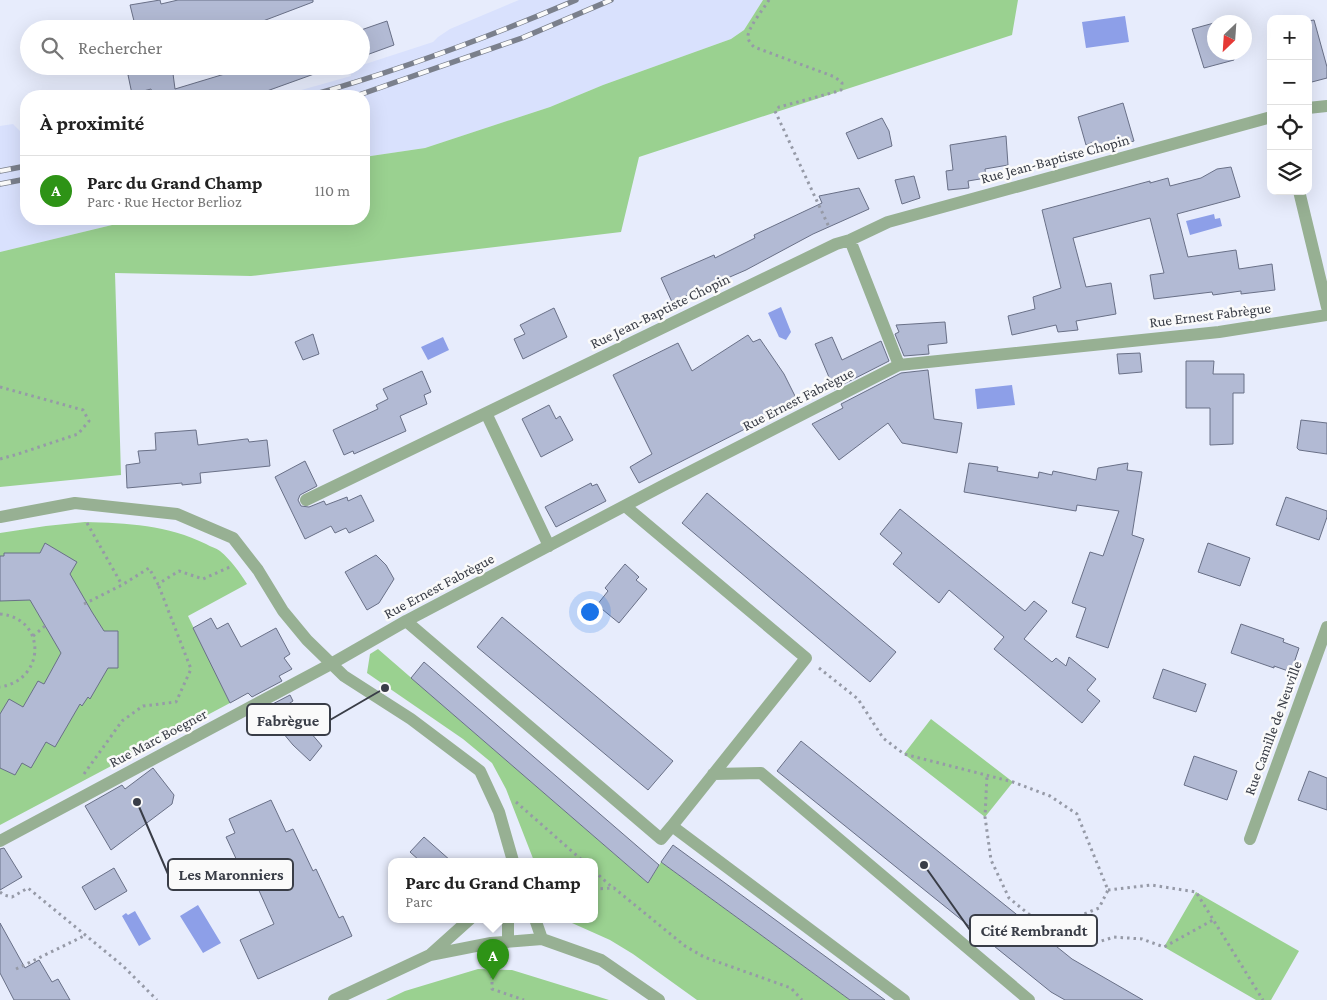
<!DOCTYPE html>
<html lang="fr">
<meta charset="utf-8">
<style>
body{margin:0;font-family:"Crimson Pro",serif;background:#f6f6f6;color:#222}
.controls{position:absolute;right:15px;top:15px;display:grid;overflow:hidden;border-radius:10px;box-shadow:0 5px 20px #0002}
.controls button{width:45px;height:45px;display:grid;place-items:center;padding:0;border:0;border-bottom:1px solid #e0e0e0;background:#fff;color:#222;font:25px sans-serif}
.compass{position:absolute;left:1207px;top:15px;width:45px;height:45px;border-radius:50%;background:#fff;box-shadow:0 5px 20px #0002;rotate:205deg}
.you{position:absolute;left:589px;top:611px;width:18px;height:18px;margin:-12px;border:4px solid #fff;border-radius:50%;background:#1a73e8;box-shadow:0 0 0 8px #1a73e833}
.badge{display:grid;place-items:center;width:32px;height:32px;border-radius:50%;background:#2e9316;color:#fff;font-size:16px;font-weight:700}
.pin{position:absolute;translate:-50% -41px;filter:drop-shadow(0 1px 2px #0008)}
.pin::after{content:'';position:absolute;top:26px;width:18px;height:15px;background:inherit;clip-path:polygon(0 0,100% 0,50% 100%)}
.popup{position:absolute;left:388px;top:858px;width:210px;height:65px;box-sizing:border-box;display:grid;place-content:center;border-radius:10px;background:#fff;filter:drop-shadow(0 1px 4px #0005);font-size:16px;white-space:nowrap;color:#767676}
.popup b{font-size:19px;color:#222}
.popup::after{content:'';position:absolute;left:50%;top:100%;margin-left:-10px;border:10px solid transparent;border-top-color:#fff}
.list{margin:0;padding:0;list-style:none}
h2{display:flex;justify-content:space-between;align-items:center;height:65px;margin:0;padding:0 20px;font-size:21px}
h2 small{font-size:16px;font-weight:400;color:#767676}
.list li{display:grid;grid-template-columns:32px 1fr auto;gap:15px;align-items:center;box-sizing:border-box;height:70px;padding:0 20px;border-top:1px solid #e0e0e0}
.list b{display:block;font-size:19px;white-space:nowrap}
.list p{margin:0;font-size:16px;white-space:nowrap;color:#767676}
.list em{font-size:16px;font-style:normal;color:#767676}
.icon{flex:none;width:28px;height:28px;fill:none;stroke:currentColor;stroke-width:2;stroke-linecap:round;stroke-linejoin:round}
.map{position:relative;flex:none;width:1327px;height:1000px;overflow:hidden}
.search{position:absolute;background:#fff;box-shadow:0 5px 20px #0002;left:20px;top:20px;width:350px;height:55px;display:flex;align-items:center;gap:12px;box-sizing:border-box;padding:0 18px;border-radius:28px;color:#767676;font-size:19px}
.panel{position:absolute;background:#fff;box-shadow:0 5px 20px #0002;left:20px;top:90px;width:350px;height:135px;border-radius:20px}
.map>svg:first-child{display:block}
.built{fill:#d9e1fd}
.green{fill:#9ad190}
.water{fill:#8d9fe8}
.building{fill:#b2bad4;stroke:#697087}
.lines{fill:none;stroke-linecap:round;stroke-linejoin:round}
.path{stroke:#969aa7;stroke-width:3;stroke-dasharray:2.5 4;stroke-linecap:butt}
.minor{stroke:#97b093;stroke-width:12}
.rail-casing{stroke:#7b808c;stroke-width:5.5}
.rail{stroke:#fafafa;stroke-width:4;stroke-dasharray:11;stroke-linecap:butt}
.labels{text-anchor:middle;stroke-width:5;stroke-linejoin:round;paint-order:stroke}
.street-label{font-size:15px;fill:#393d47;stroke:#fafafa}
.leader{fill:none;stroke:#393d47;stroke-width:2}
.callout-dot{fill:#393d47;stroke:#fafafa;stroke-width:2}
.callout{fill:#fafafa;stroke:#393d47;stroke-width:2}
.callout-label{font-size:16px;text-anchor:middle;font-weight:bold;fill:#393d47}
</style>
<div class="map">
<svg width="1327" height="1000" viewBox="0 0 1327 1000">
<rect width="100%" height="100%" fill="#e7ecfc"/>
<path class="built" d="M519,0h244l-19,30 -13,9 -128,46 -53,22 -125,41 -61,9v-61h-84l71,-20 -1,-7 83,-27 5,-5 12,-8z
M13,124l13,13v82h101l-15,6 -112,27v-126z"/>
<path class="green" d="M763,0h255l-6,35 -373,122 -18,75 -370,44 -136,-3 6,202 -121,12v-235l112,-27 15,-6h237v-62l61,-9 125,-41 53,-22 128,-46 13,-9z
M85,522c42,1 83,3 121,22 5,3 10,4 14,7 11,9 20,22 27,33l-59,32 42,87 -230,122v-292l46,-7z
M378,649l270,234 13,-21 189,138h-153l-64,-46 -23,-14 -47,-21h31v-58h-60l-28,-72 -14,-26 -29,-24 -96,-66 3,-19z
M931,719l82,63 -28,35 -81,-63z
M1196,892l103,59 -28,49h-15l-92,-53z
M478,969l34,1 97,30h-223l19,-9z"/>
<path class="water" d="M1125,16l4,26 -43,6 -4,-26z
M1214,214l1,5 5,-1 2,8 -32,9 -4,-14z
M781,307l10,25 -5,8 -7,-3 -11,-24z
M443,337l6,13 -21,10 -7,-13z
M1012,385l3,20 -38,4 -2,-20z
M198,905l23,38 -18,10 -23,-37z
M135,911l16,28 -12,7 -17,-30 4,-3 2,2z"/>
<path class="building" d="M160,0l1,4 17,-4h135v2l-71,27h-106l-6,-24z
M1314,20l13,47v11l-19,5v-62z
M387,21l7,24 -33,12v-27z
M1214,23v29h18l2,8 -30,8 -12,-39z
M154,66h18l3,23 76,-23h77v3l-75,27h-100l-2,-7 -19,5 -4,-19z
M1123,103l11,38 -35,10 -3,-10 -10,4 -8,-28z
M882,118l7,13 3,15 -34,13 -12,-26z
M1006,136l2,29 -23,4 1,9 -18,3 1,7 -21,2 -2,-19 7,-1 -3,-25z
M1231,167l9,30 -63,17 11,43 48,-7 3,19 33,-5 3,26 -34,4v-3l-28,4 -1,-3 -58,7 -4,-24 14,-2 -14,-55 -77,20 13,49 25,-4 5,31 -40,7 2,9 -20,2 -2,-7 -44,10 -4,-19 27,-7 -2,-12 28,-9 -19,-78 108,-29v2l18,-5 2,8 31,-8 16,-9z
M914,176l6,22 -18,6 -7,-24z
M859,188l10,21 -56,25 -67,36 -74,32 -11,-24 53,-23 1,3 40,-20 -1,-3 68,-32 -3,-7z
M554,308l13,29 -44,22 -9,-20 11,-5 -5,-9z
M945,322l2,21 -19,2 1,9 -25,2 -9,-22 4,-2 -3,-7z
M313,334l6,20 -16,6 -8,-18z
M748,335l5,7 7,-3 24,35 14,28 -159,81 -9,-16 22,-13 -39,-79 65,-32 14,28z
M832,337l10,23 39,-19 8,20 -55,28 -19,-45z
M1140,353l2,19 -23,2 -2,-20z
M1186,361h28l-1,13h31v19h-11v51l-23,1v-37h-24z
M928,370l6,49 28,4 -5,30 -55,-10 -14,-20 -49,37 -27,-36 31,-16 -2,-4 60,-31z
M422,371l9,21 -7,3 3,9 -27,12 6,15 -52,23 -1,-3 -9,4 -11,-25 45,-21 -2,-4 12,-6 -5,-10z
M549,405l7,14 4,-3 13,24 -32,17 -19,-38z
M1301,420l26,3v31l-28,-4 -2,-2z
M196,430l2,15 48,-6h2l1,3 18,-2 3,26 -70,7 1,10 -19,2v-2l-55,5 -1,-23 14,-2 -2,-12 18,-1 -1,-17z
M305,461l12,25 -17,9 -2,5 3,6 8,1 15,-6 2,4 21,-8 1,4 13,-6 13,26 -25,12 -3,-5 -11,5 -4,-7 -26,13 -30,-62z
M969,463l29,4 -1,4 41,7 1,-6 13,3 1,-4 43,9 2,-12 30,-5 -1,7 15,2 -10,63 12,4 -36,109 -32,-11 10,-29 -14,-5 18,-51 13,4 16,-45 -42,-6 -1,6 -112,-19z
M591,483l1,3 5,-2 9,17 -50,26 -11,-20z
M707,493l189,159 -26,30 -188,-159z
M1286,497l41,14v6l-8,23 -43,-15z
M900,509l125,102 9,-10 13,10 -23,28 28,23 4,-4 10,8 3,-9 27,22 -9,11 13,11 -18,22 -88,-74 10,-12 -55,-47 -10,13 -46,-39 9,-11 -22,-19z
M45,543l32,19 -7,12 22,38 12,19h14v37h-10l-18,31 -2,-2 -6,9 -2,-2 -25,43 -9,-5 -15,26 -9,-5 -7,12 -15,-7v-54l9,-15 14,8 15,-26 6,3 17,-31 -31,-53 -30,1v-45h4v-3h36z
M1208,543l42,15 -10,28 -42,-14z
M376,555l10,10 8,14 -15,24 -12,7 -22,-38z
M625,564l14,13 -3,3 11,9 -28,34 -22,-18 11,-14 -3,-3z
M502,617l171,144 -25,29 -171,-143z
M211,618l6,11 11,-6 13,24 35,-19 14,26 -6,4 8,11 -13,7 3,5 -30,16 -4,-4 -18,10 -37,-75z
M1241,624l43,15 -1,3 16,6 -8,24 -17,-6v2l-43,-15z
M424,662l235,203 -11,18 -237,-205z
M1163,669l43,15 -10,28 -43,-14z
M290,695l3,6 -6,4 35,41 -12,15 -17,-16 -30,-36z
M801,741l271,218 71,41h-78l-14,-8 -274,-221z
M1194,756l43,15 -10,29 -43,-15z
M153,768l21,27 -2,9 -61,46 -26,-44 37,-21 3,4z
M1309,771l18,7v32l-29,-10z
M271,800l15,32 7,-3 20,42 3,-2 23,49 4,-2 9,20 -94,43 -18,-39 34,-16 -22,-49 -7,3 -19,-41 9,-4 -6,-14z
M424,837l27,24h-31l-10,-9z
M673,845l212,155h-35l-189,-138z
M4,848l18,29 -22,13v-41z
M114,868l13,23 -32,19 -13,-23z
M0,923l25,45 14,-8 13,22 6,-3 12,21h-56l-14,-27z"/>
<g class="lines">
<path class="path" d="M769,0c-5,8 -21,28 -21,36 0,5 3,8 6,11l81,30 7,6 -1,7 -6,2 -56,15 -4,4 54,116
M0,387l83,23 6,11 -11,13 -60,20 -18,5
M87,523l35,62
M84,604l38,-19 27,-17 9,16 21,-13 24,8 29,-13
M0,614c47,4 46,66 0,73
M33,636l12,-10
M819,668l39,31 25,39 21,16 109,28 37,14 27,18 31,76 -9,18 -52,21 -38,-31 -18,-38 -6,-43 2,-42
M84,774l38,-53 21,-15 33,-4 15,-33 -33,-85
M516,802l67,59
M594,871l19,17
M594,889l20,-1 71,58 19,11 87,31 11,12
M1108,890l43,-5 45,7 67,108
M0,892l4,3 8,2 16,-9 95,78 34,34
M1048,929l25,15 16,1 25,-8 28,2 22,8 49,-27
M16,969l70,-34
M492,969v20l32,11"/>
<path class="minor" d="M1308,108l19,-2
M1299,191l28,116
M850,240l49,125
M486,413l63,133
M306,500l530,-256 14,-4 38,-18 383,-105
M625,506l181,152 -134,168
M0,517l75,-14 102,11 56,24 25,32 25,41 24,29 37,36 67,43 69,52 19,41 14,49
M406,621l255,218 11,-13 232,174
M713,774l48,-1 268,227
M1250,839l77,-212
M0,841l331,-177 75,-43 260,-137 233,-119 320,-33 108,-17
M535,919l7,20
M508,942v-23
M431,954l39,-35
M334,1000l96,-45 61,-12 51,-4 59,21 58,40"/>
<g class="rail-casing">
<path id="rail" d="M309,96c91,-26 180,-59 267,-96
M356,96l166,-58 89,-38
M0,171l26,-5
M0,184l26,-5"/>
</g>
<use href="#rail" class="rail"/>
</g>
<g class="labels">
<g class="street-label">
<text transform="translate(1055 159) rotate(-15)" y="5">Rue Jean-Baptiste Chopin</text>
<text transform="translate(660 311) rotate(-26)" y="5">Rue Jean-Baptiste Chopin</text>
<text transform="translate(1210 315) rotate(-7)" y="5">Rue Ernest Fabrègue</text>
<text transform="translate(798 399) rotate(-27)" y="5">Rue Ernest Fabrègue</text>
<text transform="translate(439 586) rotate(-28)" y="5">Rue Ernest Fabrègue</text>
<text transform="translate(1273 728) rotate(-70)" y="5">Rue Camille de Neuville</text>
<text transform="translate(158 738) rotate(-28)" y="5">Rue Marc Boegner</text>
</g>
</g>
<path class="leader" d="M385 688L330 720M137 802L168 874M924 865L970 930"/>
<g class="callout-dot">
<circle cx="385" cy="688" r="5"/>
<circle cx="137" cy="802" r="5"/>
<circle cx="924" cy="865" r="5"/>
</g>
<g class="callout">
<rect x="247" y="704" width="83" height="31" rx="5"/>
<rect x="168" y="859" width="125" height="31" rx="5"/>
<rect x="970" y="915" width="127" height="31" rx="5"/>
</g>
<g class="callout-label">
<text x="288" y="726">Fabrègue</text>
<text x="231" y="880">Les Maronniers</text>
<text x="1034" y="936">Cité Rembrandt</text>
</g>
</svg>
<div class="controls">
<button>+</button>
<button>−</button>
<button><svg class="icon" aria-label="locate" viewBox="0 0 24 24"><circle cx="12" cy="12" r="6"/><path d="M12 2v4M12 18v4M2 12h4M18 12h4"/></svg></button>
<button><svg class="icon" aria-label="layers" viewBox="0 0 24 24"><path d="M12 4l9 5-9 5-9-5zM3 14l9 5 9-5"/></svg></button>
</div>
<svg class="compass" viewBox="-18 -18 36 36"><path d="M0-13l5 13h-10z" fill="#e53935"/><path d="M0 13l5-13h-10z" fill="#767676"/></svg>
<div class="you"></div>
<div class="pin badge" style="left:493px;top:980px">A</div>
<div class="popup"><b>Parc du Grand Champ</b>Parc</div>
<div class="search"><svg class="icon" aria-label="search" viewBox="0 0 24 24"><circle cx="10" cy="10" r="6"/><path d="M15 15l6 6"/></svg>Rechercher</div>
<section class="panel">
<h2>À proximité<small></small></h2>
<ul class="list">
<li><span class="badge">A</span><div><b>Parc du Grand Champ</b><p>Parc · Rue Hector Berlioz</p></div><em>110 m</em></li>
</ul>
</section>
</div>
